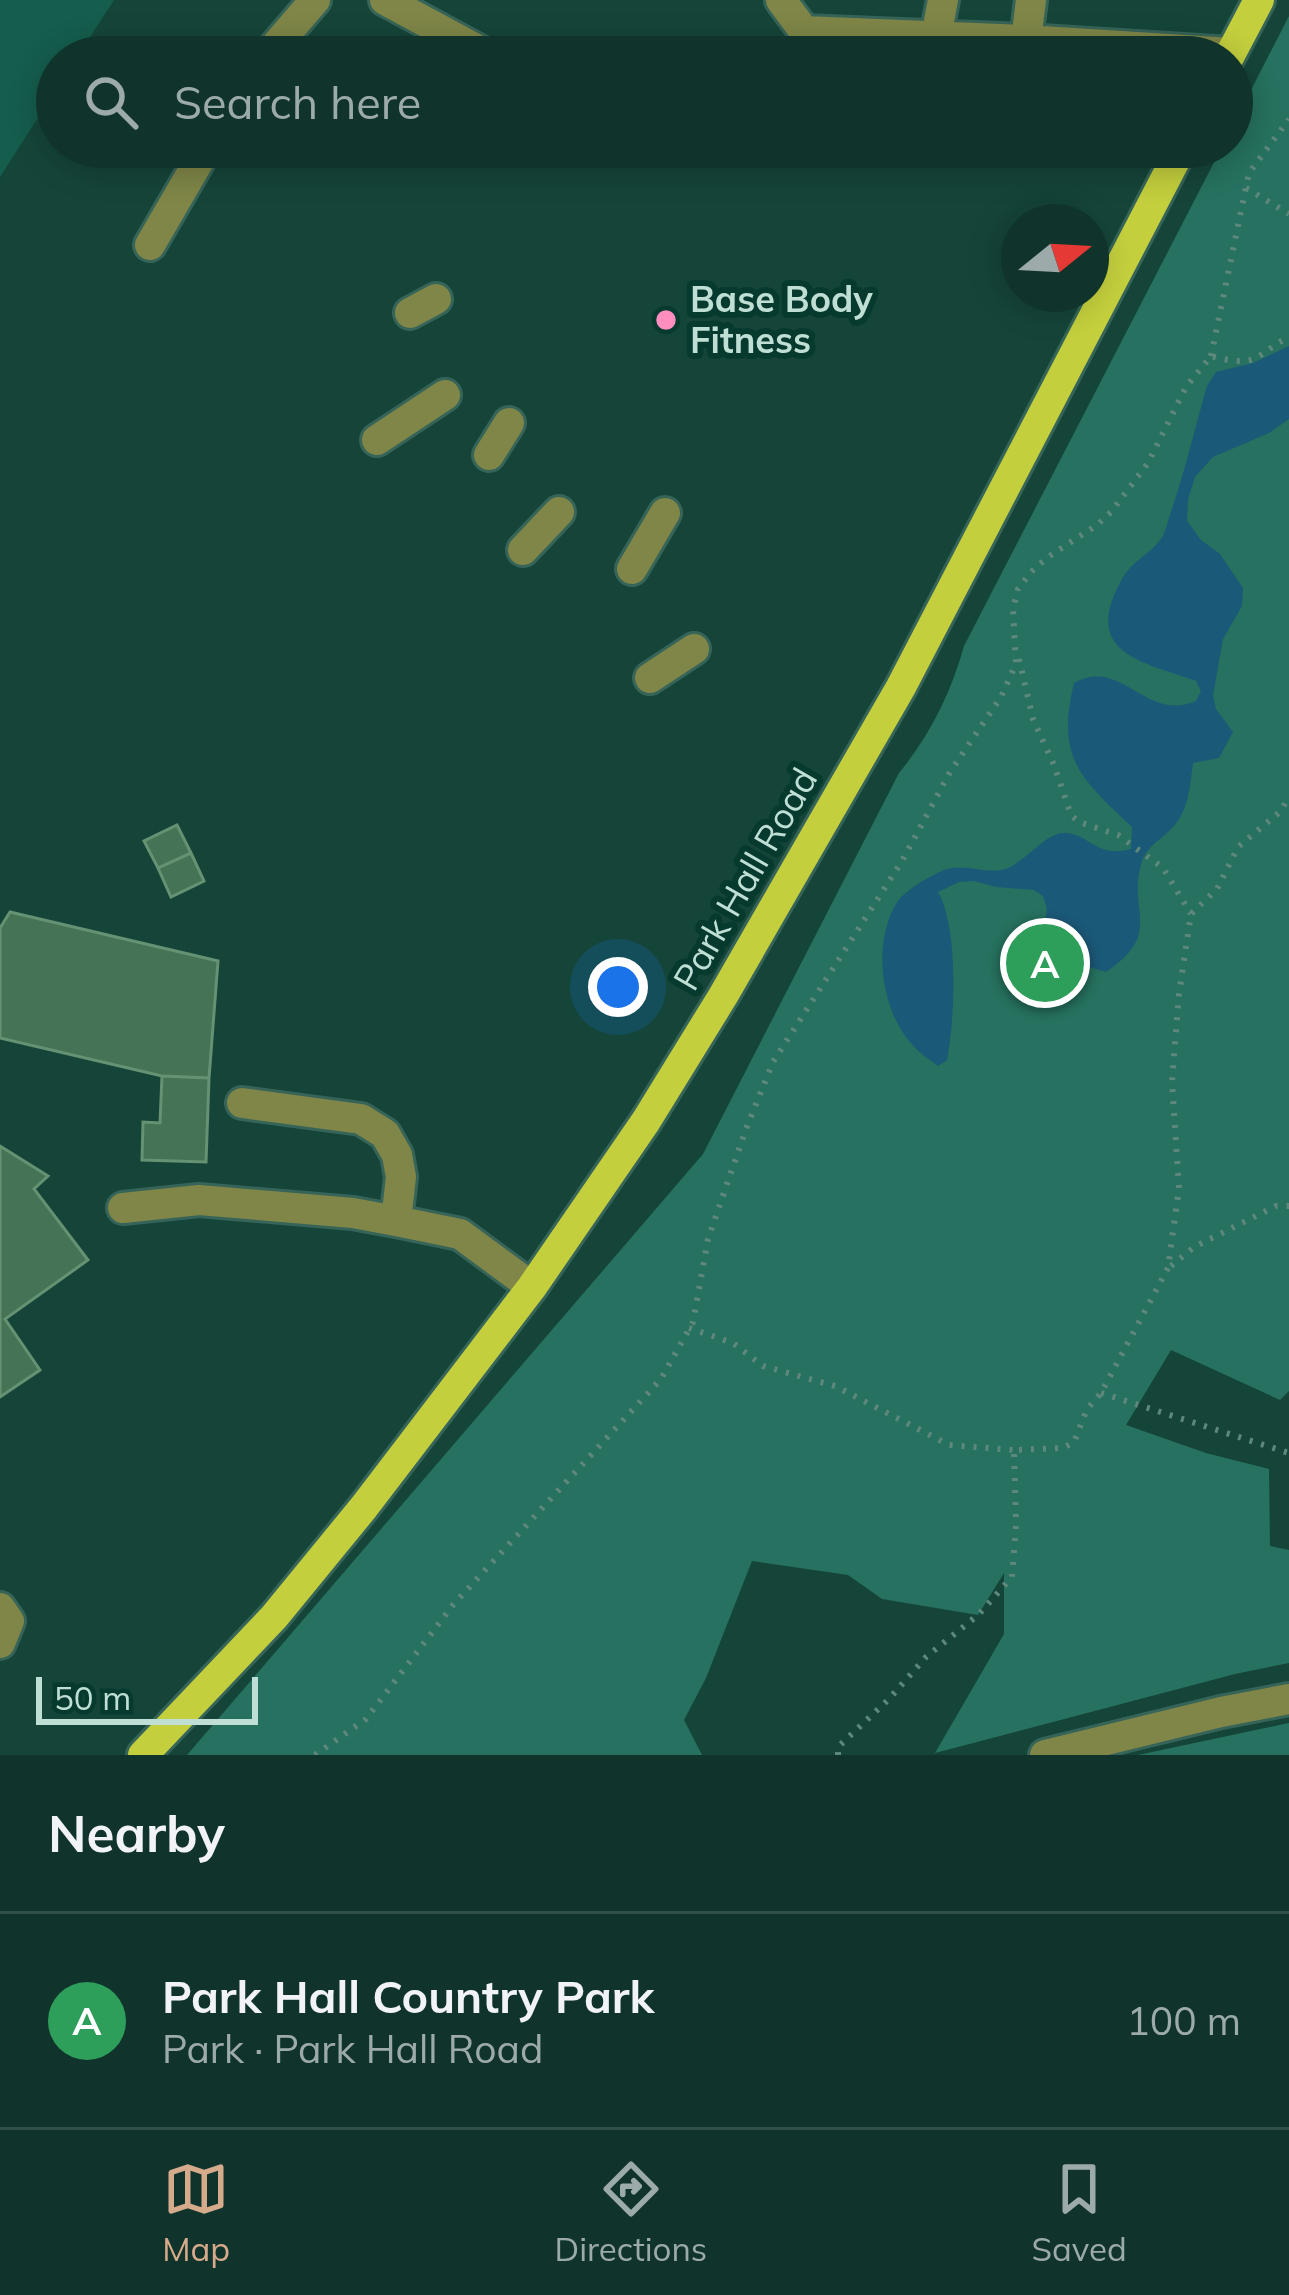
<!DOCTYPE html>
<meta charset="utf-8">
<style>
body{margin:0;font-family:Mulish,sans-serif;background:#193c33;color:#f1f3f6}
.compass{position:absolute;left:1001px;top:204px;width:108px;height:108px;border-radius:50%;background:#10342b;box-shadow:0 6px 30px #0003;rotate:72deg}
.scale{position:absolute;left:36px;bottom:30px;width:222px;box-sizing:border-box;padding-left:12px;border:6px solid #bfded4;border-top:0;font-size:33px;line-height:42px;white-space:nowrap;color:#bfded4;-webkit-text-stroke:9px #073a2f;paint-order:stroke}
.you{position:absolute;left:618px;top:987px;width:42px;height:42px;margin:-30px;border:9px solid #fff;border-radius:50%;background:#1a73e8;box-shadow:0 0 0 18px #1a73e833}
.badge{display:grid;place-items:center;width:78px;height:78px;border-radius:50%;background:#d6ab8b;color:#fff;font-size:39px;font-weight:700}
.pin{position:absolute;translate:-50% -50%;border:6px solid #fff;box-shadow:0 3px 12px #0006}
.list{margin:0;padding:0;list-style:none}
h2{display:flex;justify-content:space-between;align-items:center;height:156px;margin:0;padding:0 48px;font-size:51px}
h2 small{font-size:39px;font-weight:400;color:#9caaa9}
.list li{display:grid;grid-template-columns:78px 1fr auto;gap:36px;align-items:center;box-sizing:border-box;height:216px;padding:0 48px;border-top:3px solid #304f47}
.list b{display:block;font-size:45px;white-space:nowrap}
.list p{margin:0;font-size:39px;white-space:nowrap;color:#9caaa9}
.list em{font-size:39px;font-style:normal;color:#9caaa9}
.icon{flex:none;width:66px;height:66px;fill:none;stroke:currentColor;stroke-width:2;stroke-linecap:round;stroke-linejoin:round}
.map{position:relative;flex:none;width:1289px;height:1755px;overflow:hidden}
.search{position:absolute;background:#10342b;box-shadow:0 6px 30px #0003;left:36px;right:36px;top:36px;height:132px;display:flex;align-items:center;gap:30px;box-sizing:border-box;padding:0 42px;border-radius:66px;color:#9caaa9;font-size:45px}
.sheet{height:372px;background:#10342b}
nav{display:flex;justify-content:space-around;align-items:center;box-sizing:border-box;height:168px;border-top:3px solid #304f47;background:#10342b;font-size:33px;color:#9caaa9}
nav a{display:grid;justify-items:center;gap:6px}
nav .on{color:#d6ab8b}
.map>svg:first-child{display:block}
.green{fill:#155d4d}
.forest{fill:#26715f}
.water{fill:#1b5978}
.building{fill:#457355;stroke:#649273;stroke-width:3}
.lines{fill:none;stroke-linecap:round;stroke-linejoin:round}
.minor-casing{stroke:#376458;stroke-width:36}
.major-casing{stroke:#376458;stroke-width:36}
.path{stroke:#5f887c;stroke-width:6;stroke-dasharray:3 9;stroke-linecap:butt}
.minor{stroke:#7f8647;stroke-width:30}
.major{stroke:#c3cf3d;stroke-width:30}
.poi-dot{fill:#fe8ebe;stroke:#073a2f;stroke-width:4.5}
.labels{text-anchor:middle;stroke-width:12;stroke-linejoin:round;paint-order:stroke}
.poi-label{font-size:36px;font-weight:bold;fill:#bfded4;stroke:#073a2f;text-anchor:start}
.street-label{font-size:36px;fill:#bfded4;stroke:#073a2f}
</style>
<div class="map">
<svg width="1289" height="1755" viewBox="0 0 1289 1755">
<rect width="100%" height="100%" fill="#154539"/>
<path class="green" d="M0,0h114l-37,57h-20v31l-57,89z"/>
<path class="forest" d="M1289,16v1375l-9,9 -109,-50 -45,75 80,28 63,16 1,77 19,4v113l-54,11 -300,79 69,-119v-61l-26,42 -96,-16 -34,-24 -96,-14 -46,117 -22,42 18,35h-515l516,-601 196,-381c31,-38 52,-80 65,-127l258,-499h10v-20z
M1289,1723v32h-151z"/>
<path class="water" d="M1289,346v73l-20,14 -56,24 -18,20 -7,22 -1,22 14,19 19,14 23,34 -1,18 -19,33 -10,56 3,14 17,23 -14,26 -26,5c-3,23 -4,45 -19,63 -11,12 -27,20 -32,35 -16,51 23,71 -36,111l-53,-16 -12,-9 6,-38 -4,-13 -9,-6 -38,-3 -22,-6 -15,1 -21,10c21,37 17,127 9,168l-9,6c-10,-7 -21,-15 -28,-24 -30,-35 -38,-102 -12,-141 9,-12 32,-25 46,-31 21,-8 43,6 64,-2 17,-7 38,-34 54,-35 26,-2 33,26 69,16l1,-22c-52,-49 -76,-69 -58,-144 48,-27 71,40 122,18l5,-10 -5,-10c-53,-19 -116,-27 -74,-102 9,-17 28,-25 39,-40 5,-7 7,-19 10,-27 14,-41 24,-84 36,-126l9,-14 37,-9z"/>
<path class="building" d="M177,825l14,28 -33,15 -14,-27z
M191,853l13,28 -33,16 -13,-29z
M10,912l208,49 -9,117 -47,-2 -162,-38v-110z
M162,1076l47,2 -3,84 -64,-2 1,-38 17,1z
M0,1146l48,30 -14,13 54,71 -83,59 35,51 -40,27z"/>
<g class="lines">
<g class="minor-casing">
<path id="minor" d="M385,0l106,57
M781,0l23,31 222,9 205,13
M936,37l7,-37
M1026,40l5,-40
M266,57l49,-57
M150,245l57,-98
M410,313l26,-14
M377,440l68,-45
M489,455l20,-32
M523,550l36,-38
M632,569l33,-56
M650,678l44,-29
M242,1103l119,16 24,15 12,21 4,22 -5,44
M123,1208l76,-8 154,13 43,8 64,13 72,53
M0,1608l9,13 -9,22
M1045,1755l176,-43 68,-13"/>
</g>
<g class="major-casing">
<path id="major" d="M1229,57l30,-57
M143,1755l131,-138 90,-110 168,-220 114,-166 77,-125 178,-309 281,-540"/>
</g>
<path class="path" d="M1246,188l43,26
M1211,356l38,-183 40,-54
M1019,659l14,60 21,46 17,50 8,7 39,13 45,33 28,46
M1171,1266l23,-19 82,-41h13
M689,1328l44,15 30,23 72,20 114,59 65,5
M1101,1393l188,60
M315,1755l51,-36 87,-114 208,-226 32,-57 15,-83 38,-110 27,-67 129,-201 48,-89 51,-75 15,-33 -3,-55 5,-20 13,-17 17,-15 49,-32 14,-13 37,-49 38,-76 25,-31c12,3 30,8 42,3 13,-5 22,-17 36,-21
M838,1755v-8l51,-48 37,-42 52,-42 34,-38 4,-53 -2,-74 49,-2 11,-6 13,-33 14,-16 67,-125 11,-80 -7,-106 7,-88 12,-80 26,-25 21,-42 43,-36 8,-15"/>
<use href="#minor" class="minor"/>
<use href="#major" class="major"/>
</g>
<circle class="poi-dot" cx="666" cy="320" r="12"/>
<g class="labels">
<g class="poi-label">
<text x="690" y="312">Base Body<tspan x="690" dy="41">Fitness</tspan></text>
</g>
<g class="street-label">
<text transform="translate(745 879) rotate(-60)" y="13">Park Hall Road</text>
</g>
</g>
</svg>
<svg class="compass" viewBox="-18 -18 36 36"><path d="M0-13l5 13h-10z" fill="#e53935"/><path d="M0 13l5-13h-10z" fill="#9caaa9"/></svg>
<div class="scale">50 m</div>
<div class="you"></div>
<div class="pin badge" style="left:1045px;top:963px;background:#2e9e5b">A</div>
<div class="search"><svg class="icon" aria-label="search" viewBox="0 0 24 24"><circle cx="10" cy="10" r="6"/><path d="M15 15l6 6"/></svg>Search here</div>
</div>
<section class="sheet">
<h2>Nearby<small></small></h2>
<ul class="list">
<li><span class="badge" style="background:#2e9e5b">A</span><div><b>Park Hall Country Park</b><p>Park · Park Hall Road</p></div><em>100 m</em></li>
</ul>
</section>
<nav>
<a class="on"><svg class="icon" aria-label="map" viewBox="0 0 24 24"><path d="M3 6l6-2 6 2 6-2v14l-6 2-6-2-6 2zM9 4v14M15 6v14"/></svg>Map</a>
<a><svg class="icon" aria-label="directions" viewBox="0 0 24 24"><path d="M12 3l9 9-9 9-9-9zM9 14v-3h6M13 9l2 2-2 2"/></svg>Directions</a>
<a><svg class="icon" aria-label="saved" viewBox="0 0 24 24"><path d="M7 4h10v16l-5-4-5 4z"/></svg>Saved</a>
</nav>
